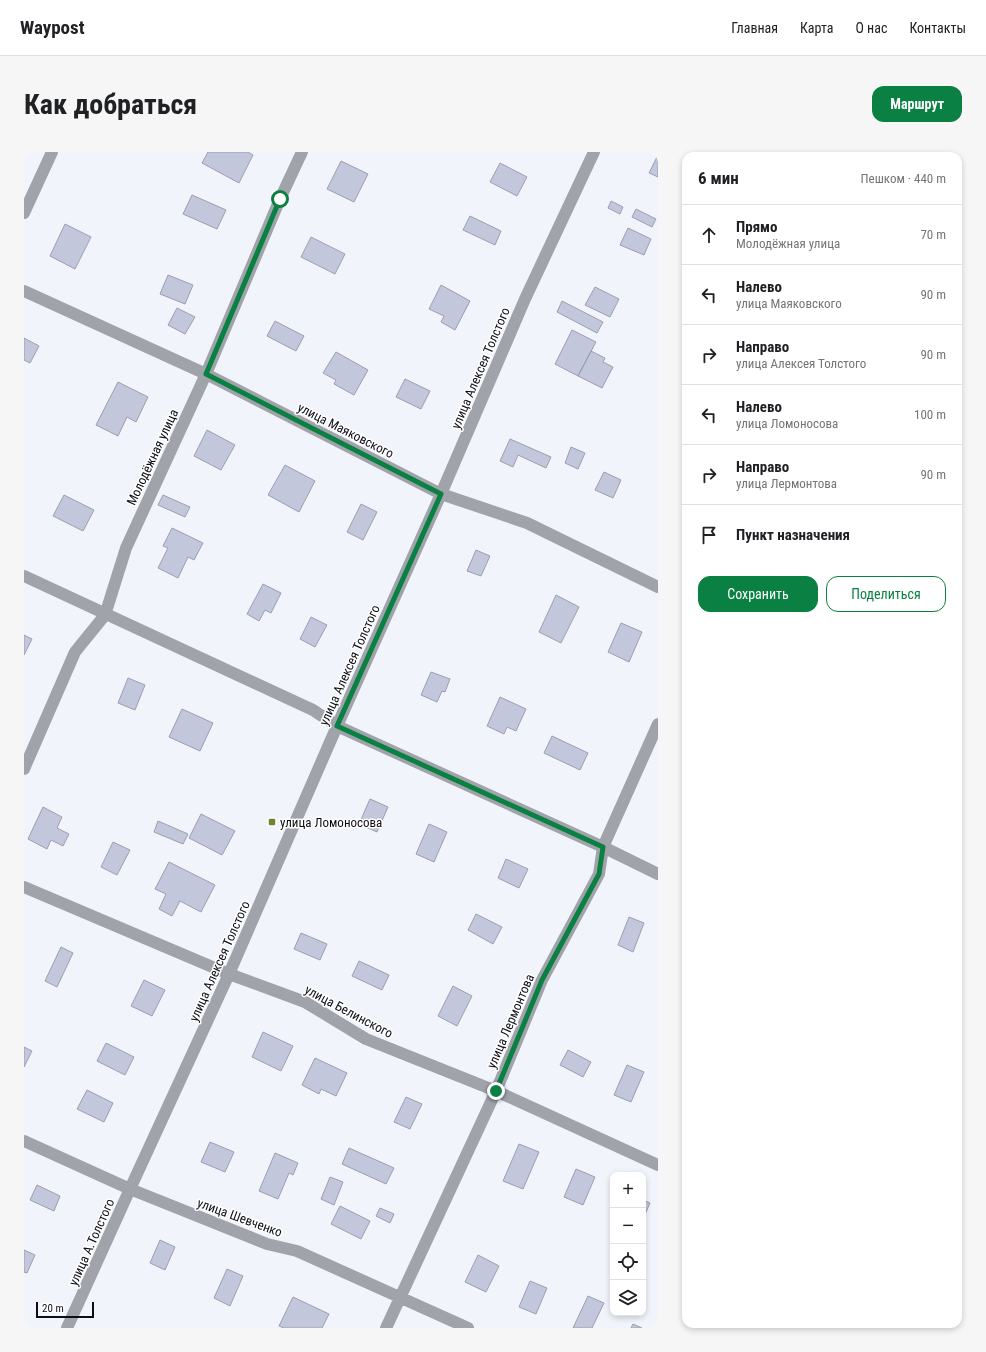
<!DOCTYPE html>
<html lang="ru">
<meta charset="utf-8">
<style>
body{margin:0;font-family:"Roboto Condensed",sans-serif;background:#f6f6f6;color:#202124}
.controls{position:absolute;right:12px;bottom:12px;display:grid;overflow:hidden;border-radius:8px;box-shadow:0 2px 6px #0003}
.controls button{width:36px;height:36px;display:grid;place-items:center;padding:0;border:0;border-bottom:1px solid #e0e0e0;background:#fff;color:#202124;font:20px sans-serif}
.scale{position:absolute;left:12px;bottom:10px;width:58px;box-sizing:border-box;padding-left:4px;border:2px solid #0d0e15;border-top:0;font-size:11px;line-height:14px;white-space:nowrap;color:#0d0e15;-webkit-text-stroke:3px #fff;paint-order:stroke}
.stop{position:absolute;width:12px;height:12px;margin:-9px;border:3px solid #0b8043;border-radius:50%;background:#fff}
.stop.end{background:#0b8043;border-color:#fff;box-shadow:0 1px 4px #0008}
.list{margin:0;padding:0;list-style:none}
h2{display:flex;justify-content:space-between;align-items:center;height:52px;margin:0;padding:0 16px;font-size:17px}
h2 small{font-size:13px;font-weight:400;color:#757577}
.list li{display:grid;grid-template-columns:26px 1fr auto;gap:12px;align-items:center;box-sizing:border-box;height:60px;padding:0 16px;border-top:1px solid #e0e0e0}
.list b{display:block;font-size:15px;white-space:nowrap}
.list p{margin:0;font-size:13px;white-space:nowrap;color:#757577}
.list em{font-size:13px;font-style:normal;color:#757577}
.actions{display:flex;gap:8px;padding:12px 16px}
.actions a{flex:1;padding:9px 0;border:1px solid #0b8043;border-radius:12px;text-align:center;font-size:14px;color:#0b8043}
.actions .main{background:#0b8043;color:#fff}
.icon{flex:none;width:22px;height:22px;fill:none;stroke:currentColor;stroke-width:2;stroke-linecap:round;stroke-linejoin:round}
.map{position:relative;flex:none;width:634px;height:1176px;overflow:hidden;border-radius:12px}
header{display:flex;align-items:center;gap:24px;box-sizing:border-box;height:56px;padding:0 20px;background:#fff;border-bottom:1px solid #e0e0e0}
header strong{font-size:19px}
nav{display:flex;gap:22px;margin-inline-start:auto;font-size:14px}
.intro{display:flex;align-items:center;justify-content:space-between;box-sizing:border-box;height:96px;padding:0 24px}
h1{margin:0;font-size:28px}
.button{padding:10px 18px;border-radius:12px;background:#0b8043;color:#fff;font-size:14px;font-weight:700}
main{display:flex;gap:24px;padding:0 24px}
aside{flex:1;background:#fff;border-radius:12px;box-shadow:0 2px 6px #0003}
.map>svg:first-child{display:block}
.building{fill:#c3c7db;stroke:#9b9eb1}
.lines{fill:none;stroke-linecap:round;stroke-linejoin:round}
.minor{stroke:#a1a3ab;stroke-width:12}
.route{stroke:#0b8043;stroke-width:5}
.poi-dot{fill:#728333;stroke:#fff;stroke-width:1.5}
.labels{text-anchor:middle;stroke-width:3;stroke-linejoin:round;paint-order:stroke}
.street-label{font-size:13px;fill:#0d0e15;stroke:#fff}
.poi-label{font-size:13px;fill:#0d0e15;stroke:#fff;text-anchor:start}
</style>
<header>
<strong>Waypost</strong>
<nav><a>Главная</a><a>Карта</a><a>О нас</a><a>Контакты</a></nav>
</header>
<div class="intro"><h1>Как добраться</h1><a class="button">Маршрут</a></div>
<main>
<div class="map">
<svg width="634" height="1176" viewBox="0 0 634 1176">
<rect width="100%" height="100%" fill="#f2f4fc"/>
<path class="building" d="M184,0h40l5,3 -14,28 -37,-20z
M634,3v22l-9,-4z
M317,9l27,13 -14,28 -27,-13z
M476,11l27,14 -10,19 -27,-14z
M168,43l34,15 -9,19 -34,-15z
M587,49l12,6 -3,7 -12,-6z
M612,57l20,10 -4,8 -20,-10z
M446,64l31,15 -6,14 -32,-15z
M41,72l26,13 -16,32 -25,-13z
M604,76l23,11 -7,16 -24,-10z
M287,85l34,17 -10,20 -34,-17z
M144,123l25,10 -8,19 -25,-10z
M417,133l29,16 -15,29 -14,-8 3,-6 -15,-7z
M571,135l24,12 -9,18 -25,-12z
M538,149l41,21 -6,11 -40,-21z
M153,156l18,9 -10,17 -17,-9z
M251,169l29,15 -8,15 -29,-15z
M548,178l24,12 -18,34 -23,-12z
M0,186l15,8 -9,17 -6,-3z
M567,199l14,7 -2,4 10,5 -11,21 -24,-12z
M312,200l32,18 -14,25 -20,-11 2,-4 -13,-7z
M381,227l25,12 -9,18 -25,-12z
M94,230l30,15 -12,25 -9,-5 -9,19 -22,-11z
M183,278l28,15 -14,25 -27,-14z
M486,287l41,18 -5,11 -28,-13 -5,12 -13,-6z
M547,295l14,6 -7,16 -13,-6z
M261,313l30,16 -16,31 -31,-17z
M580,320l17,8 -8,18 -18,-8z
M40,343l30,15 -11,21 -30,-15z
M139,343l27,12 -5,10 -27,-12z
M337,352l16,8 -14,28 -16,-8z
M148,376l31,15 -9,17 -6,-3 -10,21 -20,-10 10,-20 -5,-2z
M452,398l14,6 -9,20 -14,-5z
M239,432l18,9 -10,20 -6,-3 -6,11 -12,-7z
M532,443l23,12 -18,36 -22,-11z
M287,465l16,8 -12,22 -15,-8z
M597,471l21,9 -13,30 -21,-10z
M0,483l8,4 -8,16z
M407,520l19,7 -5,13 -3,-1 -5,11 -16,-7z
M104,526l17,7 -10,25 -17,-7z
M476,545l26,12 -10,22 -9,-4 -3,7 -17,-8z
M158,557l31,14 -13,28 -31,-14z
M528,584l36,17 -8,17 -36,-17z
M346,647l18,8 -11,25 -18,-8z
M19,655l19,10 -5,11 12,6 -6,12 -12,-6 -4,9 -19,-10z
M177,662l34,17 -13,24 -33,-17z
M134,669l30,13 -5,10 -29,-12z
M405,672l18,8 -13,30 -18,-8z
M89,690l17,8 -13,25 -16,-8z
M482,707l22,10 -9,19 -21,-10z
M145,710l46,23 -14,27 -21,-11 -8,15 -13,-7 7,-15 -11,-5z
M452,762l26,13 -9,17 -25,-14z
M605,765l15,6 -11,29 -15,-7z
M277,781l26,11 -7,16 -26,-11z
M37,795l12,6 -16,34 -12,-6z
M335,809l30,14 -7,15 -30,-14z
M120,828l21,10 -13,26 -21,-10z
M429,834l19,10 -15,30 -19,-10z
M239,880l30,14 -12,25 -29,-14z
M82,891l28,14 -9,18 -28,-14z
M0,895l8,4 -8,16z
M544,898l23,12 -8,15 -23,-12z
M291,906l32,15 -11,23 -15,-7 -2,5 -17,-9z
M603,913l17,7 -13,30 -17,-7z
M63,938l26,13 -9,19 -27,-13z
M382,945l16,7 -12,25 -16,-7z
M186,990l24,10 -9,20 -24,-10z
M495,992l20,8 -16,37 -20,-8z
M325,996l45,20 -8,16 -44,-20z
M251,1001l23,10 -5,12 -4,-2 -11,26 -19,-8z
M552,1017l19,8 -12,28 -19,-8z
M306,1025l13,5 -9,23 -13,-6z
M13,1033l23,11 -6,15 -24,-11z
M619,1048l7,3 -7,16z
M316,1054l30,15 -9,18 -30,-15z
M356,1056l14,6 -4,9 -14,-7z
M136,1088l15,7 -10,23 -15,-7z
M0,1098l11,5 -8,18 -3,-1z
M454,1103l21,11 -13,26 -21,-10z
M203,1117l16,7 -13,30 -16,-8z
M506,1129l17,7 -11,26 -17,-7z
M564,1144l16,7 -12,25h-19z
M269,1145l36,17 -7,14h-38l-5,-2z
M609,1172l9,4h-11z"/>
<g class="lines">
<path class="minor" d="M0,61l28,-61
M0,139l182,83 235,120 86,29 131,64
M0,424l289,134 24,16 266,121 55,27
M0,617l51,-117 30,-37 21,-67 80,-174 74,-175 22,-47
M0,735l205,87 76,28 61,37 130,52 162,74
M0,989l106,48 137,55 30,7 171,77
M43,1176l63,-139 99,-215 108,-248 104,-232 84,-195 69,-147
M362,1176l110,-237 46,-111 57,-106 4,-27 55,-123"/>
</g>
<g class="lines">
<path class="route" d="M256,47l-74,175 235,120 -104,232 266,121 -4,27 -57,106 -46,111"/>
</g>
<rect class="poi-dot" x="244" y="666" width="8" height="8" rx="2"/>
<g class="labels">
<g class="street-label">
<text transform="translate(456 216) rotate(-67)" y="5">улица Алексея Толстого</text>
<text transform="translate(322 278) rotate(27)" y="5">улица Маяковского</text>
<text transform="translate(128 305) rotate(-65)" y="5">Молодёжная улица</text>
<text transform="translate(325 513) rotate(-66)" y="5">улица Алексея Толстого</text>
<text transform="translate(195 809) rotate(-66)" y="5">улица Алексея Толстого</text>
<text transform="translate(325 859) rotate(28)" y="5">улица Белинского</text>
<text transform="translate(486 869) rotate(-67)" y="5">улица Лермонтова</text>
<text transform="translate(216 1065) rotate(20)" y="5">улица Шевченко</text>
<text transform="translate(67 1090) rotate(-66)" y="5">улица А.Толстого</text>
</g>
<g class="poi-label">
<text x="256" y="675">улица Ломоносова</text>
</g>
</g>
</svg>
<div class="controls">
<button>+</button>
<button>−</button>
<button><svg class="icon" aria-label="locate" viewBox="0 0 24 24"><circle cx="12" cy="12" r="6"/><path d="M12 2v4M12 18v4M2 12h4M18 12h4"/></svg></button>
<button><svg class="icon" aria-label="layers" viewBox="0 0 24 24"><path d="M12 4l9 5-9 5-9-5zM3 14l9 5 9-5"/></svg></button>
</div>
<div class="scale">20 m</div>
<div class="stop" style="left:256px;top:47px"></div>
<div class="stop end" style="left:472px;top:939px"></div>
</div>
<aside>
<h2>6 мин<small>Пешком · 440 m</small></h2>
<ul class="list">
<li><svg class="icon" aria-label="ahead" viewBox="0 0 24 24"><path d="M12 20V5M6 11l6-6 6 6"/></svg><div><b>Прямо</b><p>Молодёжная улица</p></div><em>70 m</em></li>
<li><svg class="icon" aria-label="left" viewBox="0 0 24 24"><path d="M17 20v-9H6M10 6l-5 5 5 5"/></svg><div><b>Налево</b><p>улица Маяковского</p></div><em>90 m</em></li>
<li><svg class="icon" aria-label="right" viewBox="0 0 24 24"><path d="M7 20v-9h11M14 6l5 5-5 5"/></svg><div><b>Направо</b><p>улица Алексея Толстого</p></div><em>90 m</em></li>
<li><svg class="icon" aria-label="left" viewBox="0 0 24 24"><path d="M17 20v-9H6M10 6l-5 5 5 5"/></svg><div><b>Налево</b><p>улица Ломоносова</p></div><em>100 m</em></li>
<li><svg class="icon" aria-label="right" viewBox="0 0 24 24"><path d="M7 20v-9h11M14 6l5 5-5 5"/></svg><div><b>Направо</b><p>улица Лермонтова</p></div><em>90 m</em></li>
<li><svg class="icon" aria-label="arrive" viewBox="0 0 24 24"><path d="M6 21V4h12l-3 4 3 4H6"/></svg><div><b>Пункт назначения</b></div></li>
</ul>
<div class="actions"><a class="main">Сохранить</a><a>Поделиться</a></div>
</aside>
</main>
